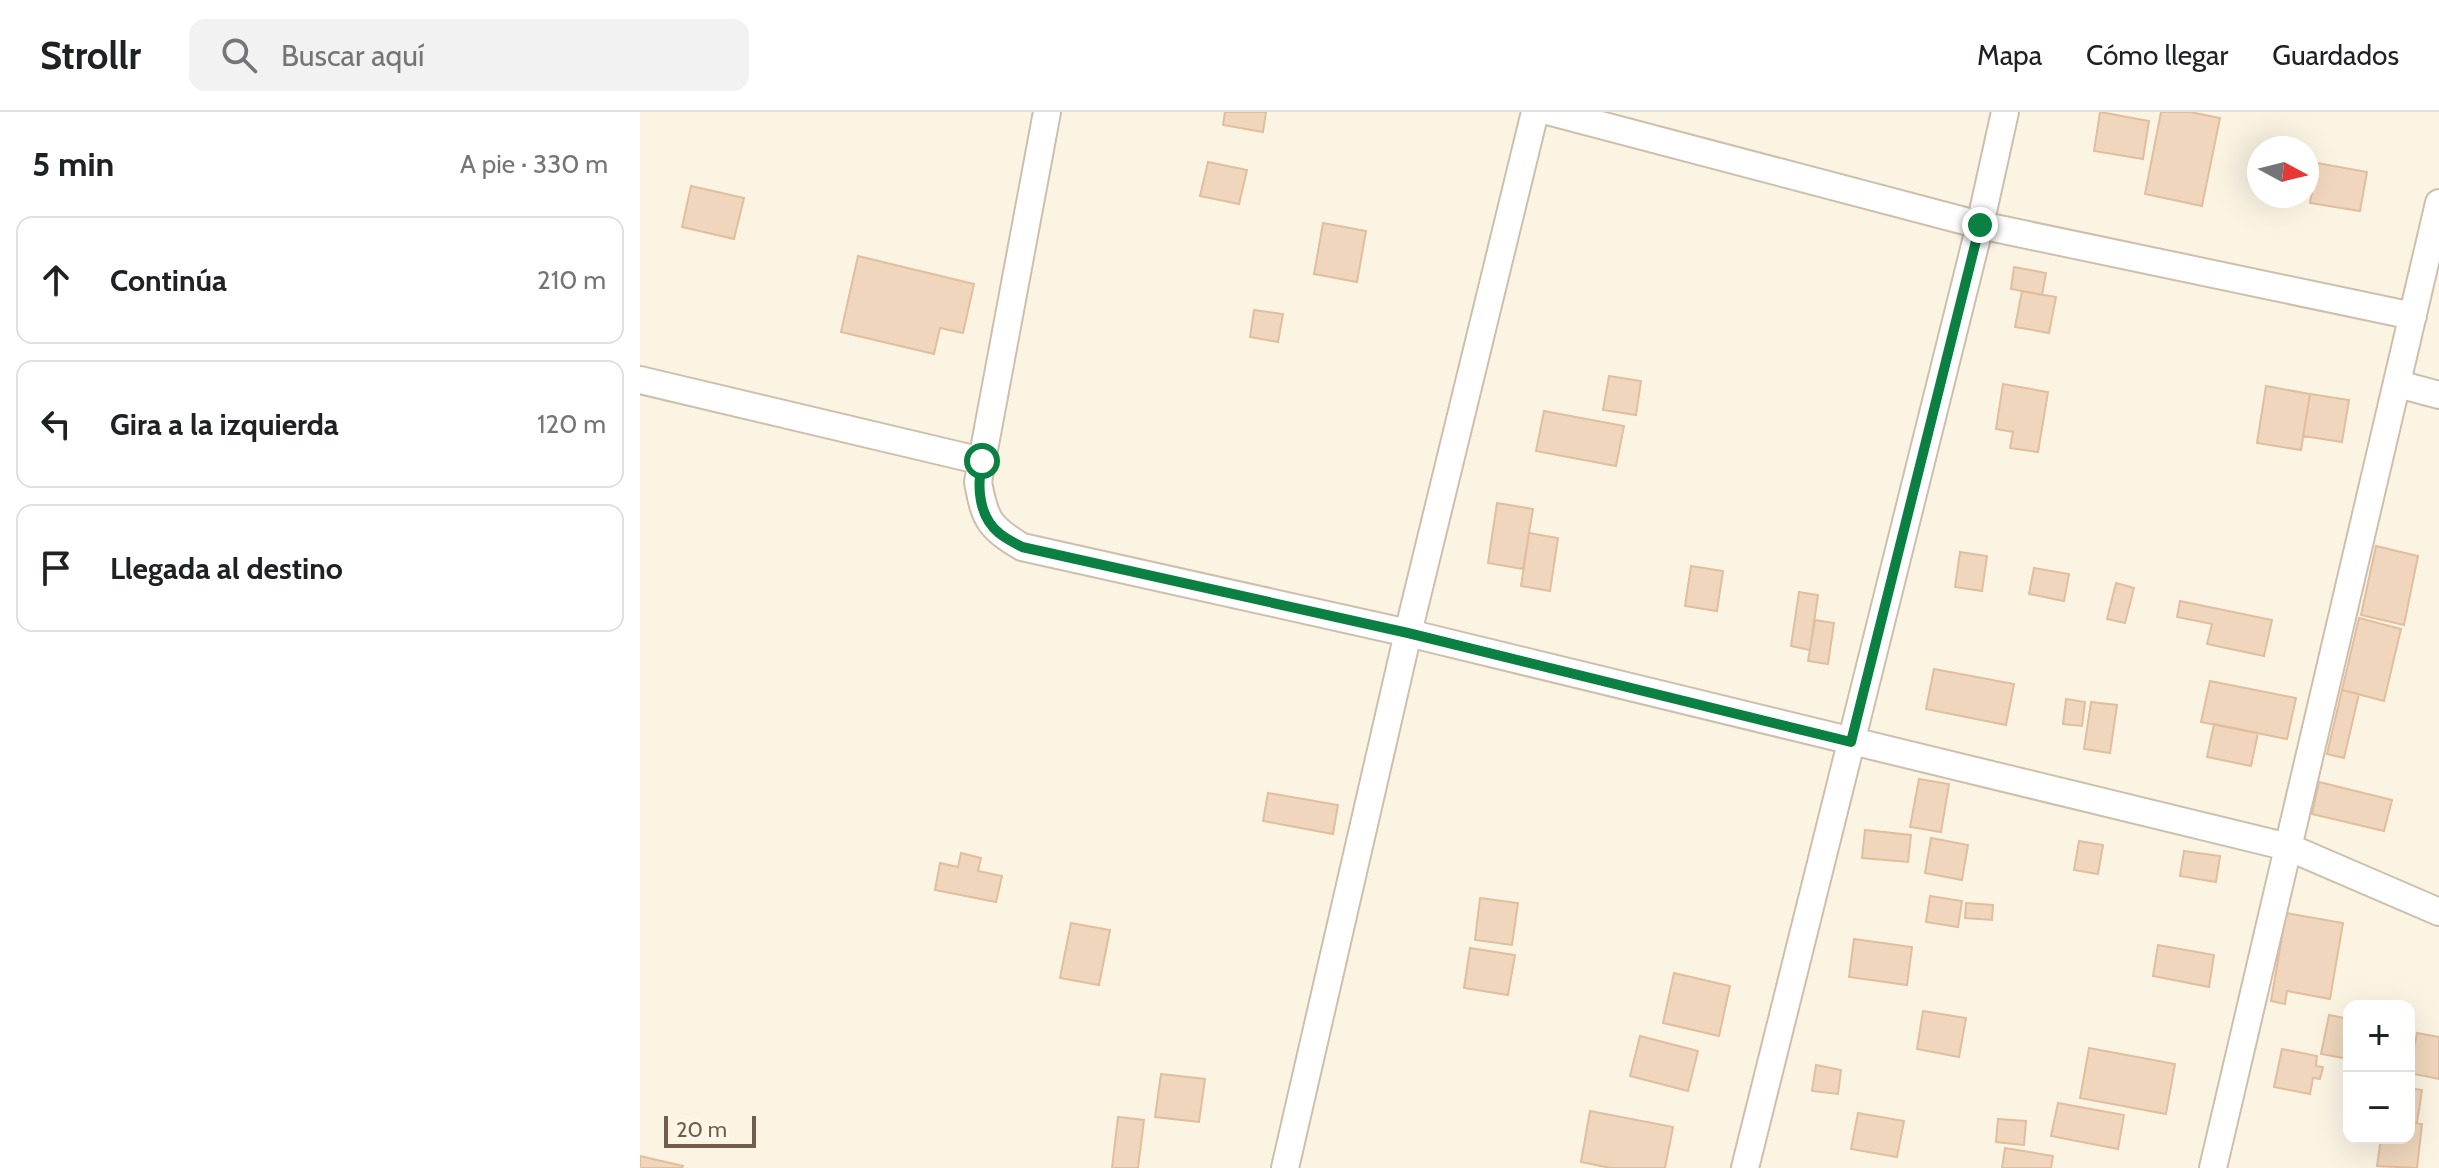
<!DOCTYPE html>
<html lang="es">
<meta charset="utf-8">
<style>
body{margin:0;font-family:Cabin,sans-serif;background:#f2f2f2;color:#202124}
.controls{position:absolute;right:24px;bottom:24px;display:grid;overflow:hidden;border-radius:16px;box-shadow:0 8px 32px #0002}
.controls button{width:72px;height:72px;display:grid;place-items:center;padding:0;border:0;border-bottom:2px solid #e0e0e0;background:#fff;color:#202124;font:40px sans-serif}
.compass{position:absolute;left:1607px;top:24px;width:72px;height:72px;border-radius:50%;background:#fff;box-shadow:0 8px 32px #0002;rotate:97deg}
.scale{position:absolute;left:24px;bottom:20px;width:92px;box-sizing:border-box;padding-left:8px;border:4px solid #725c4a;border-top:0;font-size:22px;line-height:28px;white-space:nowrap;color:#725c4a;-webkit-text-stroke:6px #fef8e9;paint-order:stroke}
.stop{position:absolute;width:24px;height:24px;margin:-18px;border:6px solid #0b8043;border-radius:50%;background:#fff}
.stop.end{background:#0b8043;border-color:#fff;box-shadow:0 2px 8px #0008}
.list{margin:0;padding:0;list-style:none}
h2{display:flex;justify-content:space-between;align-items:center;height:104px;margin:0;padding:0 32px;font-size:34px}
h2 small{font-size:26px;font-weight:400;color:#757577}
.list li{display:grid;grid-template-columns:52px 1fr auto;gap:24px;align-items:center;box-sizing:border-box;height:128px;margin:0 16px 16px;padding:0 16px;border:2px solid #e0e0e0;border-radius:16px}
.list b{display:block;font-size:30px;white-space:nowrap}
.list em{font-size:26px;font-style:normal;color:#757577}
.icon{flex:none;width:44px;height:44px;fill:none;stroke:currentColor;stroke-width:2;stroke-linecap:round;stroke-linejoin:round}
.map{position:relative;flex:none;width:1799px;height:1056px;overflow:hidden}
header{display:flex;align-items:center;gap:48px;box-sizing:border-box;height:112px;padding:0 40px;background:#fff;border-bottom:2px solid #e0e0e0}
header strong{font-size:38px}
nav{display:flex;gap:44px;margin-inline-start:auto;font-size:28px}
.search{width:560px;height:72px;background:#f2f2f2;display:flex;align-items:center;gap:20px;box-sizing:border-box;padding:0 28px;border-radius:16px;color:#757577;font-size:30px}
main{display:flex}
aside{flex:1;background:#fff}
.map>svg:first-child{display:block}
.building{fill:#efd6bc;stroke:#e1be9d;stroke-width:2}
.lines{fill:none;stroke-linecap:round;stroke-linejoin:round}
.street-casing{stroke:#cebfad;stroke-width:30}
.street{stroke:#fff;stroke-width:26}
.route{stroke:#0b8043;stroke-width:10}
</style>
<header>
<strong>Strollr</strong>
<div class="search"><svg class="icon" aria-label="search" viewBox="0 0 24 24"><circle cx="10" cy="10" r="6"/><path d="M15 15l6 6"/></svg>Buscar aquí</div>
<nav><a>Mapa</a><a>Cómo llegar</a><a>Guardados</a></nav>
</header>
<main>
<aside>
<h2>5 min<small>A pie · 330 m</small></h2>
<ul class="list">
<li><svg class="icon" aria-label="ahead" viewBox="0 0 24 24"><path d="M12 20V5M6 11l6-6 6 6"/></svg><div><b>Continúa</b></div><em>210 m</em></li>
<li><svg class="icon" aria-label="left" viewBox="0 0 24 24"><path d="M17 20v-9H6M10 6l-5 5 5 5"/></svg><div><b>Gira a la izquierda</b></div><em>120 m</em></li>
<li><svg class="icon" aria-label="arrive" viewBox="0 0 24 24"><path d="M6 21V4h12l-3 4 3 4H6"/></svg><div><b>Llegada al destino</b></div></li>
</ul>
</aside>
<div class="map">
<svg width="1799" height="1056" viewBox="0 0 1799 1056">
<rect width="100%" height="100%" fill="#fbf4e3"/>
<path class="building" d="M585,0h41l-3,20 -40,-7z
M1460,0l49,9 -6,38 -49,-8z
M1521,0h29l30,6 -18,88 -57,-12z
M568,50l39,8 -8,34 -39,-8z
M1677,51l50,9 -7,39 -50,-8z
M51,74l53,12 -10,41 -52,-12z
M683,111l43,8 -9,51 -43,-8z
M218,144l116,28 -11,49 -23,-5 -6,26 -93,-22z
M1374,155l32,6 -4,22 -31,-6z
M1382,179l34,6 -7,36 -34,-6z
M614,198l29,4 -5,28 -28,-5z
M969,264l32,5 -5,34 -33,-5z
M1363,272l45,8 -10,60 -28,-4 3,-16 -17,-3z
M1626,274l44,8 -9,56 -44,-7z
M1670,282l39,6 -7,42 -39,-6z
M904,299l80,15 -8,40 -80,-15z
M857,391l36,6 -10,60 -35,-6z
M889,421l29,5 -8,53 -29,-5z
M1736,434l42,10 -14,69 -43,-10z
M1320,440l27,4 -5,35 -27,-4z
M1051,454l32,5 -6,40 -32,-5z
M1394,456l35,6 -5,27 -35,-7z
M1476,471l18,5 -9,35 -18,-4z
M1159,480l19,3 -8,55 -19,-4z
M1540,489l92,19 -8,36 -57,-12 5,-20 -35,-7z
M1719,506l42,11 -17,72 -42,-11z
M1175,508l19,3 -6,41 -20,-3z
M1294,557l80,15 -8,41 -80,-16z
M1570,569l86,17 -9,41 -86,-17z
M1702,578l17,4 -15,64 -17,-4z
M1426,587l19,3 -3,24 -19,-2z
M1451,590l26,3 -7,48 -26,-4z
M1574,612l44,9 -7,33 -44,-9z
M1279,667l30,5 -8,48 -31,-5z
M1679,670l73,18 -8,31 -72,-17z
M628,681l70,12 -5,29 -70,-13z
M1225,718l46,5 -3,27 -46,-4z
M1291,726l37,7 -6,35 -37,-7z
M1439,729l24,4 -5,29 -24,-4z
M1544,739l36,5 -4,26 -36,-6z
M321,741l20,5 -3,13 24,5 -6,26 -61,-12 5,-27 18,4z
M1290,784l32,5 -4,26 -32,-5z
M840,786l38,5 -6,42 -37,-5z
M1326,791l27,2 -1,15 -27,-2z
M1646,801l57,10 -13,76 -43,-8 -2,13 -14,-3z
M431,811l39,7 -11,55 -39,-7z
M1214,827l58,8 -5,38 -58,-8z
M1518,833l56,10 -5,32 -56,-11z
M830,836l45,7 -7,40 -44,-7z
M1034,861l56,13 -11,50 -56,-13z
M1283,899l43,7 -7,39 -42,-8z
M1689,903l20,4v40l-28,-5z
M1777,921l22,4v42l-30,-6z
M1000,924l58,15 -10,40 -58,-15z
M1449,936l86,16 -9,50 -86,-16z
M1642,937l35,7 -1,10 7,1 -3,12 -7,-1 -3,16 -36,-7z
M1176,953l25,5 -3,24 -26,-3z
M521,962l44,5 -6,43 -44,-5z
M1769,976l13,2 -5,33 -8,-1z
M1418,991l66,12 -6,34 -67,-13z
M950,999l83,16 -8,41h-54l-30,-6z
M1218,1001l46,8 -7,36 -46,-8z
M478,1005l26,3 -6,48h-26z
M1358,1007l28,2 -2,24 -28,-3z
M1769,1010l13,2 -5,44 -40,-2 4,-28h28z
M1365,1036l48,8 -2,12h-49z
M0,1044l43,10 -1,2h-42z"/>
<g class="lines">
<g class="street-casing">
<path id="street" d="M407,0l-69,370c7,38 11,45 44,65l386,86 -123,535
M895,0l-127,521 880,214 151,65
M911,0l429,113 433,91
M0,268l342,81
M1758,272l41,11
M1105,1056l235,-943 25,-113
M1573,1056l226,-965"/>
</g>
<use href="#street" class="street"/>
</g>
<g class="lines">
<path class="route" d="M342,349c-5,24 -4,55 17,72 7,6 16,10 23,14l386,86 443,109 129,-517"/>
</g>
</svg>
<div class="controls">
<button>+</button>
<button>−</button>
</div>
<svg class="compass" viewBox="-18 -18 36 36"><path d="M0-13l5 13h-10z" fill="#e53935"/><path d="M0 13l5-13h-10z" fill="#757577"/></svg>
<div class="scale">20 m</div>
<div class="stop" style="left:342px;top:349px"></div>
<div class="stop end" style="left:1340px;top:113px"></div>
</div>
</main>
